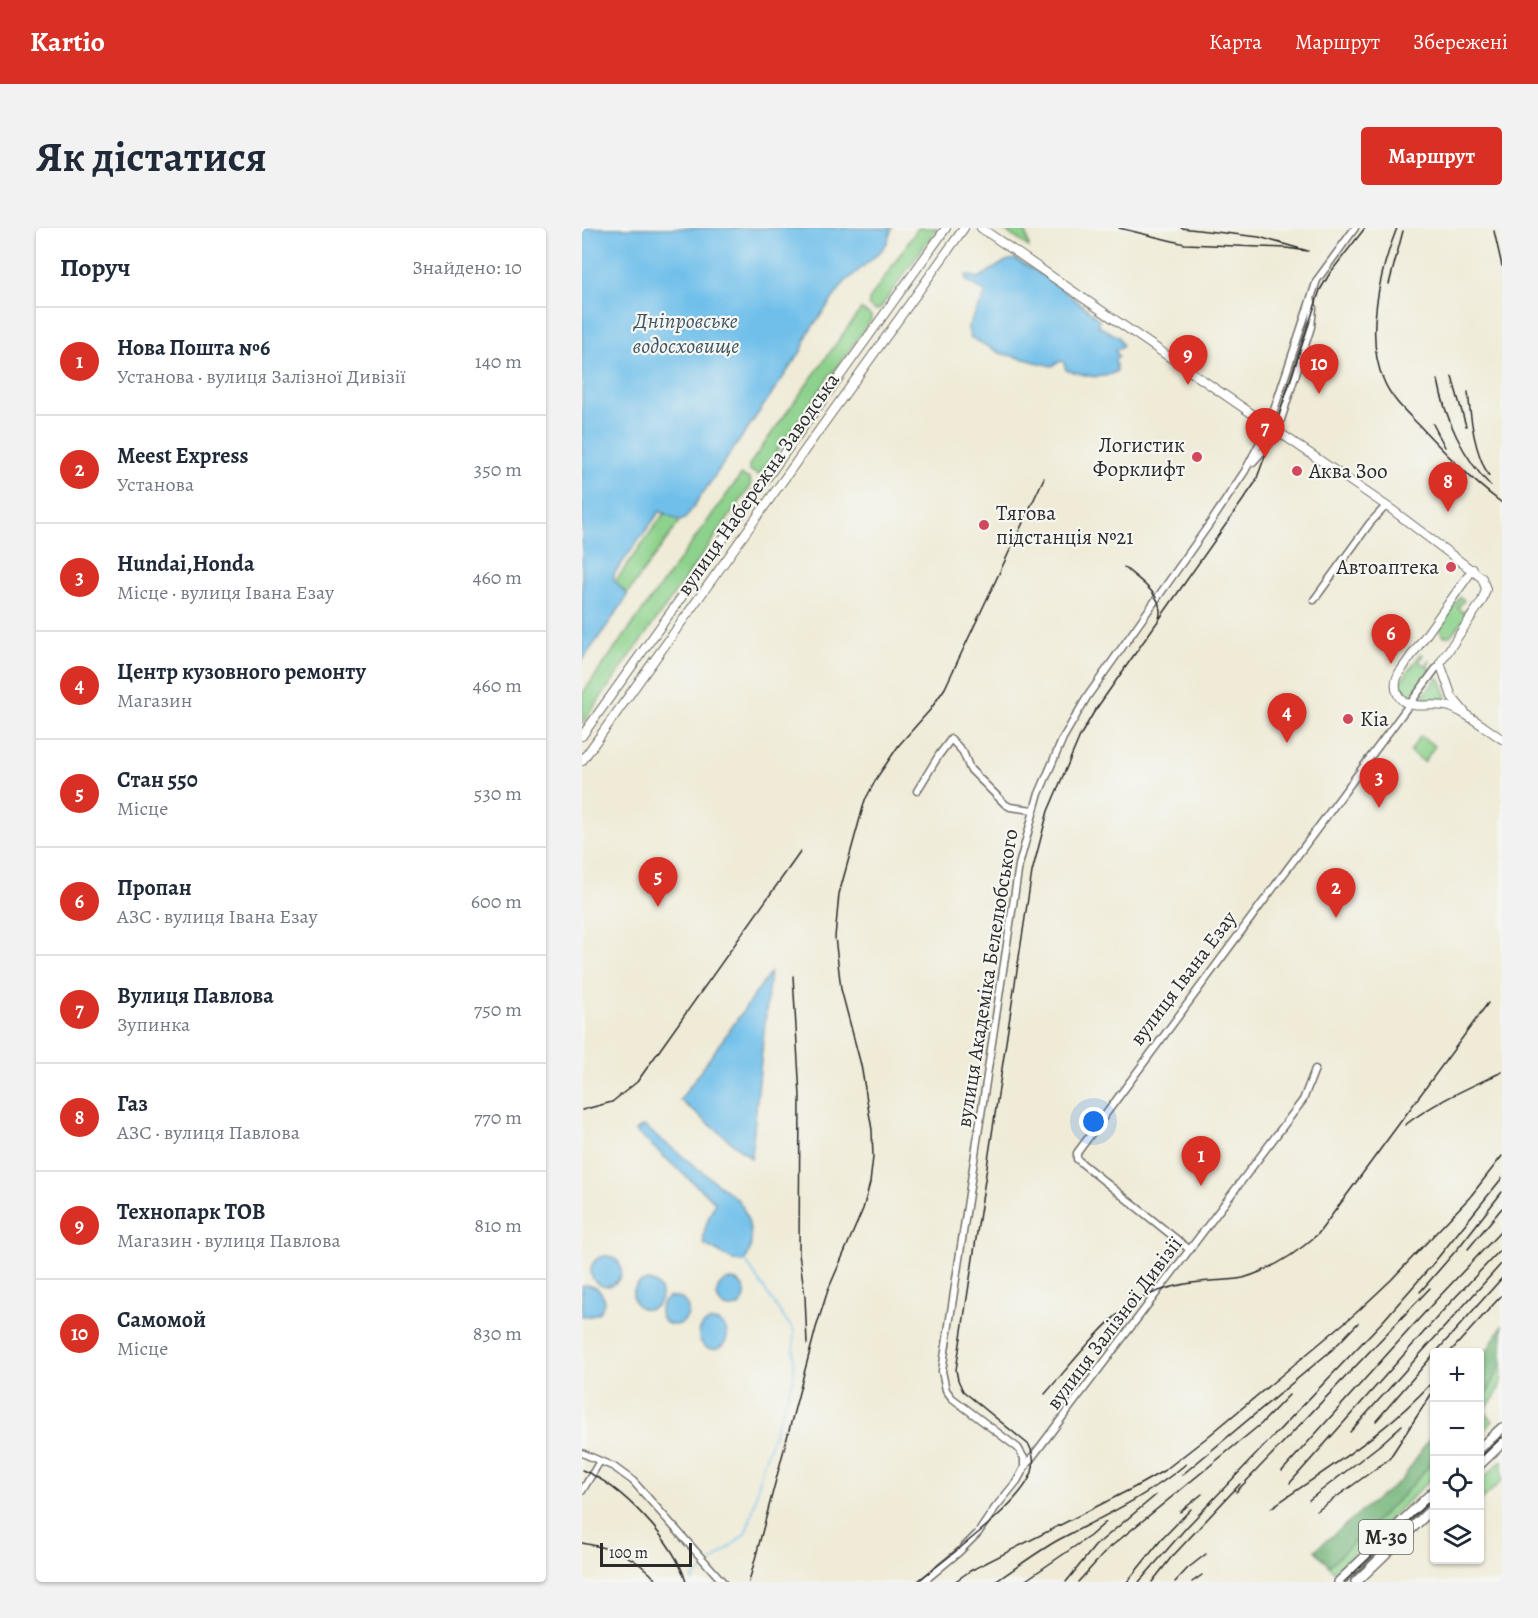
<!DOCTYPE html>
<html lang="uk">
<meta charset="utf-8">
<style>
body{margin:0;font-family:Alegreya,serif;background:#f2f2f3;color:#1f2937}
.controls{position:absolute;right:18px;bottom:18px;display:grid;overflow:hidden;border-radius:6px;box-shadow:0 2px 4px #0004}
.controls button{width:54px;height:54px;display:grid;place-items:center;padding:0;border:0;border-bottom:2px solid #e0e1e3;background:#fff;color:#1f2937;font:30px sans-serif}
.scale{position:absolute;left:18px;bottom:15px;width:92px;box-sizing:border-box;padding-left:6px;border:3px solid #2b2b2b;border-top:0;font-size:16px;line-height:21px;white-space:nowrap;color:#2b2b2b;-webkit-text-stroke:4px #f6f6f2;paint-order:stroke}
.you{position:absolute;left:512px;top:894px;width:21px;height:21px;margin:-15px;border:4px solid #fff;border-radius:50%;background:#1a73e8;box-shadow:0 0 0 9px #1a73e833}
.badge{display:grid;place-items:center;width:39px;height:39px;border-radius:50%;background:#d93025;color:#fff;font-size:20px;font-weight:700}
.pin{position:absolute;translate:-50% -50px;filter:drop-shadow(0 2px 3px #0008)}
.pin::after{content:'';position:absolute;top:32px;width:21px;height:18px;background:inherit;clip-path:polygon(0 0,100% 0,50% 100%)}
.list{margin:0;padding:0;list-style:none}
h2{display:flex;justify-content:space-between;align-items:center;height:78px;margin:0;padding:0 24px;font-size:26px}
h2 small{font-size:20px;font-weight:400;color:#747a83}
.list li{display:grid;grid-template-columns:39px 1fr auto;gap:18px;align-items:center;box-sizing:border-box;height:108px;padding:0 24px;border-top:2px solid #e0e1e3}
.list b{display:block;font-size:22px;white-space:nowrap}
.list p{margin:0;font-size:20px;white-space:nowrap;color:#747a83}
.list em{font-size:20px;font-style:normal;color:#747a83}
.icon{flex:none;width:33px;height:33px;fill:none;stroke:currentColor;stroke-width:2;stroke-linecap:round;stroke-linejoin:round}
.map{position:relative;flex:none;width:920px;height:1354px;overflow:hidden;border-radius:6px}
header{display:flex;align-items:center;gap:36px;box-sizing:border-box;height:84px;padding:0 30px;background:#d93025;color:#fff}
header strong{font-size:28px}
nav{display:flex;gap:33px;margin-inline-start:auto;font-size:21px}
.intro{display:flex;align-items:center;justify-content:space-between;box-sizing:border-box;height:144px;padding:0 36px}
h1{margin:0;font-size:42px}
.button{padding:15px 27px;border-radius:6px;background:#d93025;color:#fff;font-size:21px;font-weight:700}
main{display:flex;gap:36px;padding:0 36px}
aside{flex:1;background:#fff;border-radius:6px;box-shadow:0 2px 4px #0004}
.map>svg:first-child{display:block}
.green{fill:#8dd28c;stroke:#5c7e5c;stroke-width:1.5}
.forest{fill:#72b478;stroke:#4e7052;stroke-width:1.5}
.water{fill:#6fbfea;stroke:#4d758a;stroke-width:1.5}
.lines{fill:none;stroke-linecap:round;stroke-linejoin:round}
.stream{stroke:#6fbfea;stroke-width:1.5}
.minor-casing{stroke:#706e67;stroke-width:9}
.major-casing{stroke:#706e67;stroke-width:10}
.highway-casing{stroke:#706e67;stroke-width:12}
.minor{stroke:#fff;stroke-width:6}
.major{stroke:#fff;stroke-width:8}
.highway{stroke:#fff;stroke-width:9}
.tram{stroke:#2b2b2b;stroke-width:1.5}
.rail{stroke:#2b2b2b;stroke-width:1.5}
.poi-dot{fill:#d1495b;stroke:#f6f6f2;stroke-width:2}
.labels{text-anchor:middle;stroke-width:4.5;stroke-linejoin:round;paint-order:stroke}
.shield{fill:#f6f6f2;stroke:#686867;stroke-width:1.5}
.shield-label{font-size:20px;font-weight:bold;fill:#2b2b2b}
.poi-label{font-size:21px;fill:#2b2b2b;stroke:#f6f6f2;text-anchor:start}
.street-label{font-size:21px;fill:#2b2b2b;stroke:#f6f6f2}
.water-label{font-size:22px;font-style:italic;fill:#3f5764;stroke:#f6f6f2}
</style>
<header>
<strong>Kartio</strong>
<nav><a>Карта</a><a>Маршрут</a><a>Збережені</a></nav>
</header>
<div class="intro"><h1>Як дістатися</h1><a class="button">Маршрут</a></div>
<main>
<aside>
<h2>Поруч<small>Знайдено: 10</small></h2>
<ul class="list">
<li><span class="badge">1</span><div><b>Нова Пошта №6</b><p>Установа · вулиця Залізної Дивізії</p></div><em>140 m</em></li>
<li><span class="badge">2</span><div><b>Meest Express</b><p>Установа</p></div><em>350 m</em></li>
<li><span class="badge">3</span><div><b>Hundai,Honda</b><p>Місце · вулиця Івана Езау</p></div><em>460 m</em></li>
<li><span class="badge">4</span><div><b>Центр кузовного ремонту</b><p>Магазин</p></div><em>460 m</em></li>
<li><span class="badge">5</span><div><b>Стан 550</b><p>Місце</p></div><em>530 m</em></li>
<li><span class="badge">6</span><div><b>Пропан</b><p>АЗС · вулиця Івана Езау</p></div><em>600 m</em></li>
<li><span class="badge">7</span><div><b>Вулиця Павлова</b><p>Зупинка</p></div><em>750 m</em></li>
<li><span class="badge">8</span><div><b>Газ</b><p>АЗС · вулиця Павлова</p></div><em>770 m</em></li>
<li><span class="badge">9</span><div><b>Технопарк ТОВ</b><p>Магазин · вулиця Павлова</p></div><em>810 m</em></li>
<li><span class="badge">10</span><div><b>Самомой</b><p>Місце</p></div><em>830 m</em></li>
</ul>
</aside>
<div class="map">
<svg width="920" height="1354" viewBox="0 0 920 1354">
<rect width="100%" height="100%" fill="#f6f6f2"/>
<filter id="ink" filterUnits="userSpaceOnUse"><feTurbulence type="fractalNoise" baseFrequency=".0167" numOctaves="2"/><feDisplacementMap in="SourceGraphic" scale="12" xChannelSelector="R" yChannelSelector="G"/><feConvolveMatrix kernelMatrix="1 2 1 2 8 2 1 2 1" color-interpolation-filters="sRGB"/></filter>
<filter id="wash" filterUnits="userSpaceOnUse"><feTurbulence type="fractalNoise" baseFrequency=".008" numOctaves="4" result="noise"/><feDisplacementMap in="SourceGraphic" scale="24" xChannelSelector="R" yChannelSelector="G"/><feGaussianBlur stdDeviation="1.35" result="paint"/><feColorMatrix in="noise" values="0 0 0 0 0 0 0 0 0 0 0 0 0 0 0 0 0 1.4 0 .05"/><feComposite in="paint" operator="in"/></filter>
<g filter="url(#wash)">
<rect width="100%" height="100%" fill="#efebd7"/>
<path class="green" d="M336,0h19l-58,82h-5l-5,-4v-6z
M419,0h24l4,19z
M279,81l10,7v4l-37,51 -6,6 -5,9 -61,86 -4,3 -9,-5v-5z
M159,247l9,4 1,7 -169,238v-30z
M83,284l15,9 -53,73 -12,-12z
M878,369l4,3 -6,8 6,5 6,-8 4,2 -24,29h-6l-4,-5 1,-7z
M839,426l2,1 -4,7 6,3 5,-5 -2,6 2,5 -21,28 -9,-9v-8z
M855,450l3,1 9,23 -11,-3 -18,1z
M838,508l15,10 -11,16 -14,-10z
M920,1135c0,23 -2,31 -19,47l10,11 -13,12v-25z
M852,1232v16l-100,96 -5,-6 73,-70z
M920,1232v21l-22,20v-19z"/>
<path class="forest" d="M920,1098v37l-22,45v-46z
M852,1204v28l-32,36 -73,70 -14,-16 49,-41 38,-29z"/>
<path class="water" d="M0,0h310l-5,15 -6,8 -37,32 -36,50 -6,17 -117,169 -5,2 -20,-10 -46,63v6l13,14 -1,5 -44,62z
M433,31c30,16 58,38 84,60l-1,7 21,11 4,9 -8,5 4,6 -4,3 2,11c-19,11 -32,3 -51,-1l-2,-7 -3,-2 -9,5 -52,-13 -30,-16 -2,-10 18,-34 -20,-13v-5l13,3 27,-17z
M188,745l-19,185 -71,-58z
M62,898l94,74c11,15 20,47 5,62l-9,-1 -30,-17c-2,-14 6,-29 11,-42l-80,-71z
M9 1043a15 15 0 1 1 30 0a15 15 0 1 1-30 0Z
M135 1066a14 14 0 1 1 28 0a14 14 0 1 1-28 0Z
M51 1067a14 14 0 1 1 28 0a14 14 0 1 1-28 0Z
M5,1057c26,4 20,35 -5,31v-30z
M78 1083a14 14 0 1 1 28 0a14 14 0 1 1-28 0Z
M117 1107a14 14 0 1 1 28 0a14 14 0 1 1-28 0Z"/>
<g class="lines">
<path class="stream" d="M130,1334l33,-28 6,-16 12,-53 31,-88v-47l-10,-12 -39,-58
M111,1354v-4l11,-9"/>
</g>
</g>
<g filter="url(#ink)">
<g class="lines">
<g class="minor-casing">
<path id="minor" d="M671,234l17,-19 7,-11 34,-105 2,-19 -2,-11
M732,372l56,-77 16,-17
M335,563l22,-36 12,-16 12,13 7,17 35,35 5,3 23,3
M608,1022l-106,-85 -7,-6v-6l363,-490
M0,1225l32,14 19,14 90,101
M442,1240v-10l-6,-10 -66,-50 -6,-8 -4,-19 77,-506 19,-69 25,-58 24,-41 126,-178 32,-48 24,-46 48,-145 38,-52
M0,1263l18,-30
M341,1354l36,-30 19,-19 17,-25 22,-27 7,-13 279,-368 12,-31"/>
</g>
<g class="major-casing">
<path id="major" d="M399,0l410,281 91,69 4,11 -4,12 -42,62 12,34 15,18
M891,341l-74,104c-7,13 -3,29 14,32 13,2 24,-2 37,2 19,7 35,21 52,32
M0,508l364,-508
M0,533l382,-533"/>
</g>
<g class="highway-casing">
<path id="highway" d="M897,1221l23,-21
M897,1237l23,-22
M757,1354l95,-91
M774,1354l78,-75"/>
</g>
<use href="#minor" class="minor"/>
<use href="#major" class="major"/>
<use href="#highway" class="highway"/>
<path class="tram" d="M542,339c15,13 42,29 35,52
M897,1231l23,-22
M335,1354c29,-24 104,-77 115,-110 3,-10 1,-19 -3,-27l-66,-54 -5,-11 -2,-10 76,-498 16,-61 32,-75 14,-24 161,-229 15,-40 50,-153 10,-17 35,-45
M762,1354l90,-85"/>
<path class="rail" d="M537,0l66,16 101,4 22,3 -49,-14 -78,-9
M815,0c-17,42 -33,110 -13,153 7,17 21,30 34,43 26,28 53,56 84,79
M912,3l8,35
M807,56l14,-53
M870,149l14,49
M856,152c7,38 25,78 53,106
M886,164c3,29 6,59 21,84
M851,196l12,23
M211,748l7,120 -1,158 6,42 2,48
M0,882l30,-8 25,-20 164,-231
M823,897c30,-23 63,-37 97,-53
M886,1021l34,-41
M838,1064l39,-45 43,-55
M854,1124l66,-74
M868,1124l52,-57
M463,1166c24,-27 60,-75 90,-92 19,-11 44,-18 66,-20 14,-2 28,-1 42,-4 27,-8 54,-25 75,-44l170,-231
M794,1193l58,-67
M768,1204l152,-169
M0,1242c39,15 93,72 104,112
M700,1243l154,-171 66,-70
M600,1247l151,-126 25,-26
M708,1255l158,-178 54,-57
M654,1264l194,-204
M727,1272l72,-56 21,-19
M689,1280c57,-40 117,-76 163,-128
M735,1283l72,-52 45,-69
M598,1284l22,-18
M0,1315c33,6 53,12 76,39
M167,1354l67,-254 12,-38 35,-81 7,-26 3,-26 -1,-27 -11,-65 -20,-76 -6,-52 4,-43 26,-94 13,-24 21,-31 31,-35 15,-22 99,-210
M372,1354l16,-11 165,-84 30,-17 40,-31 151,-126 35,-33 79,-83 32,-41
M413,1354c21,-14 43,-31 65,-43 44,-23 88,-43 126,-75
M441,1354l67,-46 16,-14
M484,1354l29,-36 61,-51
M496,1354l30,-33 153,-125 28,-29
M545,1354l34,-42 30,-31
M557,1354l47,-54 197,-207 49,-56 70,-87
M570,1354l18,-23 70,-75
M593,1354l13,-14 18,-14
M610,1354l10,-7"/>
</g>
</g>
<g class="poi-dot">
<circle cx="615" cy="229" r="6"/>
<circle cx="715" cy="243" r="6"/>
<circle cx="402" cy="297" r="6"/>
<circle cx="869" cy="339" r="6"/>
<circle cx="766" cy="491" r="6"/>
</g>
<g class="labels">
<rect class="shield" x="777" y="1292" width="54" height="34" rx="4.5"/>
<g class="shield-label">
<text x="804" y="1316">М-30</text>
</g>
<g class="poi-label">
<text x="603" y="224" text-anchor="end">Логистик<tspan x="603" dy="24">Форклифт</tspan></text>
<text x="727" y="250">Аква Зоо</text>
<text x="414" y="292">Тягова<tspan x="414" dy="24">пiдстанцiя №21</tspan></text>
<text x="857" y="346" text-anchor="end">Автоаптека</text>
<text x="778" y="498">Kia</text>
</g>
<g class="street-label">
<text transform="translate(176 256) rotate(-55)" y="7">вулиця Набережна Заводська</text>
<text transform="translate(405 750) rotate(-81)" y="7">вулиця Академіка Белелюбського</text>
<text transform="translate(601 750) rotate(-53)" y="7">вулиця Івана Езау</text>
<text transform="translate(532 1095) rotate(-53)" y="7">вулиця Залізної Дивізії</text>
</g>
<g class="water-label">
<text x="104" y="100">Дніпровське<tspan x="104" dy="25">водосховище</tspan></text>
</g>
</g>
</svg>
<div class="controls">
<button>+</button>
<button>−</button>
<button><svg class="icon" aria-label="locate" viewBox="0 0 24 24"><circle cx="12" cy="12" r="6"/><path d="M12 2v4M12 18v4M2 12h4M18 12h4"/></svg></button>
<button><svg class="icon" aria-label="layers" viewBox="0 0 24 24"><path d="M12 4l9 5-9 5-9-5zM3 14l9 5 9-5"/></svg></button>
</div>
<div class="scale">100 m</div>
<div class="you"></div>
<div class="pin badge" style="left:619px;top:958px">1</div>
<div class="pin badge" style="left:754px;top:690px">2</div>
<div class="pin badge" style="left:797px;top:580px">3</div>
<div class="pin badge" style="left:705px;top:515px">4</div>
<div class="pin badge" style="left:76px;top:679px">5</div>
<div class="pin badge" style="left:809px;top:436px">6</div>
<div class="pin badge" style="left:683px;top:230px">7</div>
<div class="pin badge" style="left:866px;top:284px">8</div>
<div class="pin badge" style="left:606px;top:157px">9</div>
<div class="pin badge" style="left:737px;top:166px">10</div>
</div>
</main>
